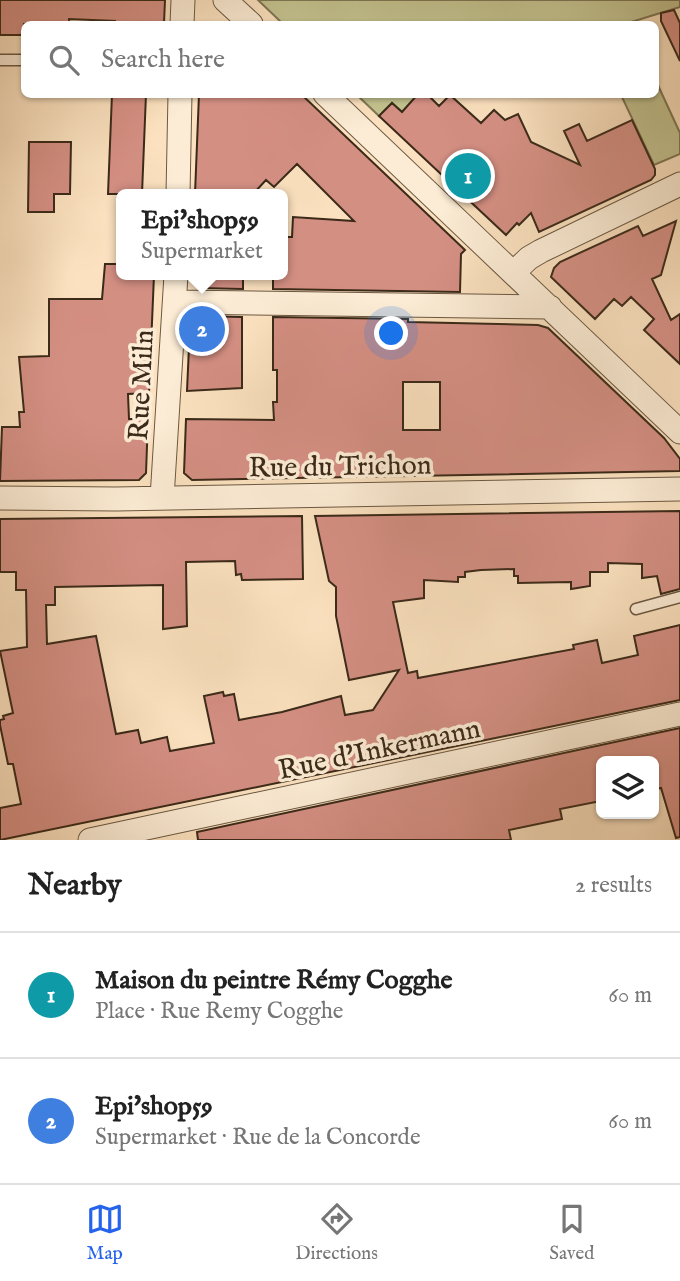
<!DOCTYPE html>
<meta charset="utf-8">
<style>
body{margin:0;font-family:"IM FELL English",serif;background:#f2f2f2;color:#222}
.controls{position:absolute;right:21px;bottom:21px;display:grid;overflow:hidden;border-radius:10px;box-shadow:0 2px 5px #0004}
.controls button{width:63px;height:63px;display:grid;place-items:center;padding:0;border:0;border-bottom:2px solid #e0e0e0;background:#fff;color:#222;font:35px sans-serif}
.you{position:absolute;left:392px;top:334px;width:24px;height:24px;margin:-18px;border:5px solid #fff;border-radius:50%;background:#1a73e8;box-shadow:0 0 0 10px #1a73e833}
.badge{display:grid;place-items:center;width:46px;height:46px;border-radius:50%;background:#2563eb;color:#fff;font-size:23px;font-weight:700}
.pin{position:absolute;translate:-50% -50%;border:4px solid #fff;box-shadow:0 2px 7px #0006}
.popup{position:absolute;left:116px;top:189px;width:172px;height:91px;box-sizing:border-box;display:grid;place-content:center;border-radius:10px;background:#fff;filter:drop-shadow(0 2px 5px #0005);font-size:23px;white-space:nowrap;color:#767676}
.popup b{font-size:26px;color:#222}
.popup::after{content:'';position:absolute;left:50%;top:100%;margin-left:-14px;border:14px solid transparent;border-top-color:#fff}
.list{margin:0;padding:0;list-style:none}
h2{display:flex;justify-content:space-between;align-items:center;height:91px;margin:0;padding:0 28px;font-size:30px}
h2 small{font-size:23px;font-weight:400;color:#767676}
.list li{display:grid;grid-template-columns:46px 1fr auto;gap:21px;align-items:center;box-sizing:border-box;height:126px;padding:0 28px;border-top:2px solid #e0e0e0}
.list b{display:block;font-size:26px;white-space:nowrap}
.list p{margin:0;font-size:23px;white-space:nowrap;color:#767676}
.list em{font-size:23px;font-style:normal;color:#767676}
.icon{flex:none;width:38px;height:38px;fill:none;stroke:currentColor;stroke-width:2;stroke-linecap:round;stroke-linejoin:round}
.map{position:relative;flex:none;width:680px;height:840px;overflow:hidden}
.search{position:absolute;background:#fff;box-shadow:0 2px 5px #0004;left:21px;right:21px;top:21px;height:77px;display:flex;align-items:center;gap:18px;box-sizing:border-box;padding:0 24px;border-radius:10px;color:#767676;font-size:26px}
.sheet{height:343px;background:#fff}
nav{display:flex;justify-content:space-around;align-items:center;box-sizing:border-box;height:98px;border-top:2px solid #e0e0e0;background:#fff;font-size:19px;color:#767676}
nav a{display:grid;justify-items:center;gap:4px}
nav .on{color:#2563eb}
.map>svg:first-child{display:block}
.green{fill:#c2c28f;stroke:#7e7654;stroke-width:2}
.building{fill:#d48f83;stroke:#3b2a19;stroke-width:2;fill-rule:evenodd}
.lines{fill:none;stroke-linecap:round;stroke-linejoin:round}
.lane-casing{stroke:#6b5842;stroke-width:13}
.street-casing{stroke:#6b5842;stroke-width:25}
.lane{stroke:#fcecd5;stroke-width:10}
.street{stroke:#fcecd5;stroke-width:23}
.labels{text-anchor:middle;stroke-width:7;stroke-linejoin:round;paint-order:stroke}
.street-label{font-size:28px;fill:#3b2a19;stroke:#fcecd5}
</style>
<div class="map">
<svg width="680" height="840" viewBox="0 0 680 840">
<rect width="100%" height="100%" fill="#fbe1bf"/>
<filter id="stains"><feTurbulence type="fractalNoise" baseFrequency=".00286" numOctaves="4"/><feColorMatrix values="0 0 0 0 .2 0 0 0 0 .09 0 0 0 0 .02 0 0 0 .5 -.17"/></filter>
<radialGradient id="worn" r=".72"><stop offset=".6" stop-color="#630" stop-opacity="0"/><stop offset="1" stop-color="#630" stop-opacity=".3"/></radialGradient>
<path class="green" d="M258,0h422v7l-52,16 1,1h-346z
M656,81l24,52v21l-26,11 -33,-70 35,-1z
M357,95h62l-17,17 -10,-9 -13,13z"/>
<path class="building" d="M0,0h165l-1,23 -49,1v-3l-46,-2v5h-45v11h-24z
M674,10l6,13v38l-19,-40v-8z
M112,94h34l-4,100h-34z
M199,94h102l164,156 -4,4 -1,38 -187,-3v-14h10l2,-38h7l1,-20 61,4 -57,-57 -23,23 -8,-7 -13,14h-58z
M418,94h9l12,12 11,-11 31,28 13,-13 11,10 13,-6 13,28 49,23 -16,-34 15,-7 8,17 45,-21 23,49v6l-4,5 -112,52 -8,-19 -12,12 -2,-2 -11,12 -127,-119 13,-13 10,9z
M29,142h42l-1,52h-16v18h-26z
M676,221l-15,54 -9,4 19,41 9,-6v50l-36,-34 10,-11 -23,-22 -9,9 -8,-7 -19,20 -44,-42 3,-9 6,-6 78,-36 5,10z
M105,264h17v11h32l-5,118 -21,1 1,25h19l-2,54 -7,7 -139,1 2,-54h18l-1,-15h5l-5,-55 30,-1v-57h53z
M190,275h53v14l-44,-1z
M199,316l43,1v71l-55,3 3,-66z
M273,317l135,2v3l130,3 10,3 116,110 16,21v12l-488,9 -8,-7 2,-54 88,1 -1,-18h4v-32h-4zM403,382h37v48h-37z
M680,511v78l-19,5 -4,-18 -15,2v-14l-34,-1v9h-18v14l-19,3v-7l-53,1v-7h-4v-7l-33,1 -16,2v5h-7v5l-34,-2v18l-31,4 15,71 9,-2 1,7 156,-29 -1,-4 24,-5 5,23 36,-8 -4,-19 46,-11v75l-680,140v-32l21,-4 -8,-40h-5l-8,-39v-5l4,-1 -1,-3 10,-3 -13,-62 27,-4 -1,-57h-10v-18h-16v-53l302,-3 1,63 -61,1 -1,-6 -5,1 -1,-14 -49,1 1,64 -24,3v-44l-108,2v18h-9l1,39 49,-8 20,98 22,-4 3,13 26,-6 3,14 44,-8 -10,-47 19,-4 1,4 10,-2 5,26 43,-8 59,-16 4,19 28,-5 26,-40 -50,10 -13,-64v-29l-7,-6 -14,-65z
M680,728v109l-4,1 -15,-50 -5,1 -2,-28h-53v40l-41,8 2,10 -53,11 2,10h-313l-1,-8z"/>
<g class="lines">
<g class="lane-casing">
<path id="lane" d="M0,60h24
M636,609l44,-12"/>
</g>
<g class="street-casing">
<path id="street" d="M225,0l26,24
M182,24l1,-24
M325,94l355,338
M178,194l2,-100
M513,273l16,-15 12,-7 139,-67
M175,302l375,5
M0,498l116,1 564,-10
M162,498l14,-223
M90,840l590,-126"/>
</g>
<use href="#lane" class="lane"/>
<use href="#street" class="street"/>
</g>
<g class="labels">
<g class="street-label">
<text transform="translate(140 385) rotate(-87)" y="10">Rue Miln</text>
<text transform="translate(340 465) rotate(-1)" y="10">Rue du Trichon</text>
<text transform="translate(379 748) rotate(-12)" y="10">Rue d'Inkermann</text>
</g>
</g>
<rect width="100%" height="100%" filter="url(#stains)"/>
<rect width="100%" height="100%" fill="url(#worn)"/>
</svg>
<div class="controls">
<button><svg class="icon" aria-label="layers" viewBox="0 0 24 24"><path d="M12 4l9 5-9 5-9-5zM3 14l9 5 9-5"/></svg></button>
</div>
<div class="you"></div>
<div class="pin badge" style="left:468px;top:176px;background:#0f9aa8">1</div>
<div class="pin badge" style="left:202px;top:329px;background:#3f7fe0">2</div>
<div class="popup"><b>Epi'shop59</b>Supermarket</div>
<div class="search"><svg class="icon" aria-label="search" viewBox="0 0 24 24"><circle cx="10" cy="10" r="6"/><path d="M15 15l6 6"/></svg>Search here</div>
</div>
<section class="sheet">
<h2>Nearby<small>2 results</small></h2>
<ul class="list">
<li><span class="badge" style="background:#0f9aa8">1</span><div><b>Maison du peintre Rémy Cogghe</b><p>Place · Rue Remy Cogghe</p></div><em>60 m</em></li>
<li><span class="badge" style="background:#3f7fe0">2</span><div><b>Epi'shop59</b><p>Supermarket · Rue de la Concorde</p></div><em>60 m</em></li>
</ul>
</section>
<nav>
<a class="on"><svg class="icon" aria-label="map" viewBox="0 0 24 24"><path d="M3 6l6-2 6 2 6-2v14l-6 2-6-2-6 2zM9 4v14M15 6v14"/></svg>Map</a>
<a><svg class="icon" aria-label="directions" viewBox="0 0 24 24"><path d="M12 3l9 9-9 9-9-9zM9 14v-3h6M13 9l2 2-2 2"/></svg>Directions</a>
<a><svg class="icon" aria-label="saved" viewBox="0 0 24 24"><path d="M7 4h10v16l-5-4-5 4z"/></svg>Saved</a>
</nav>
